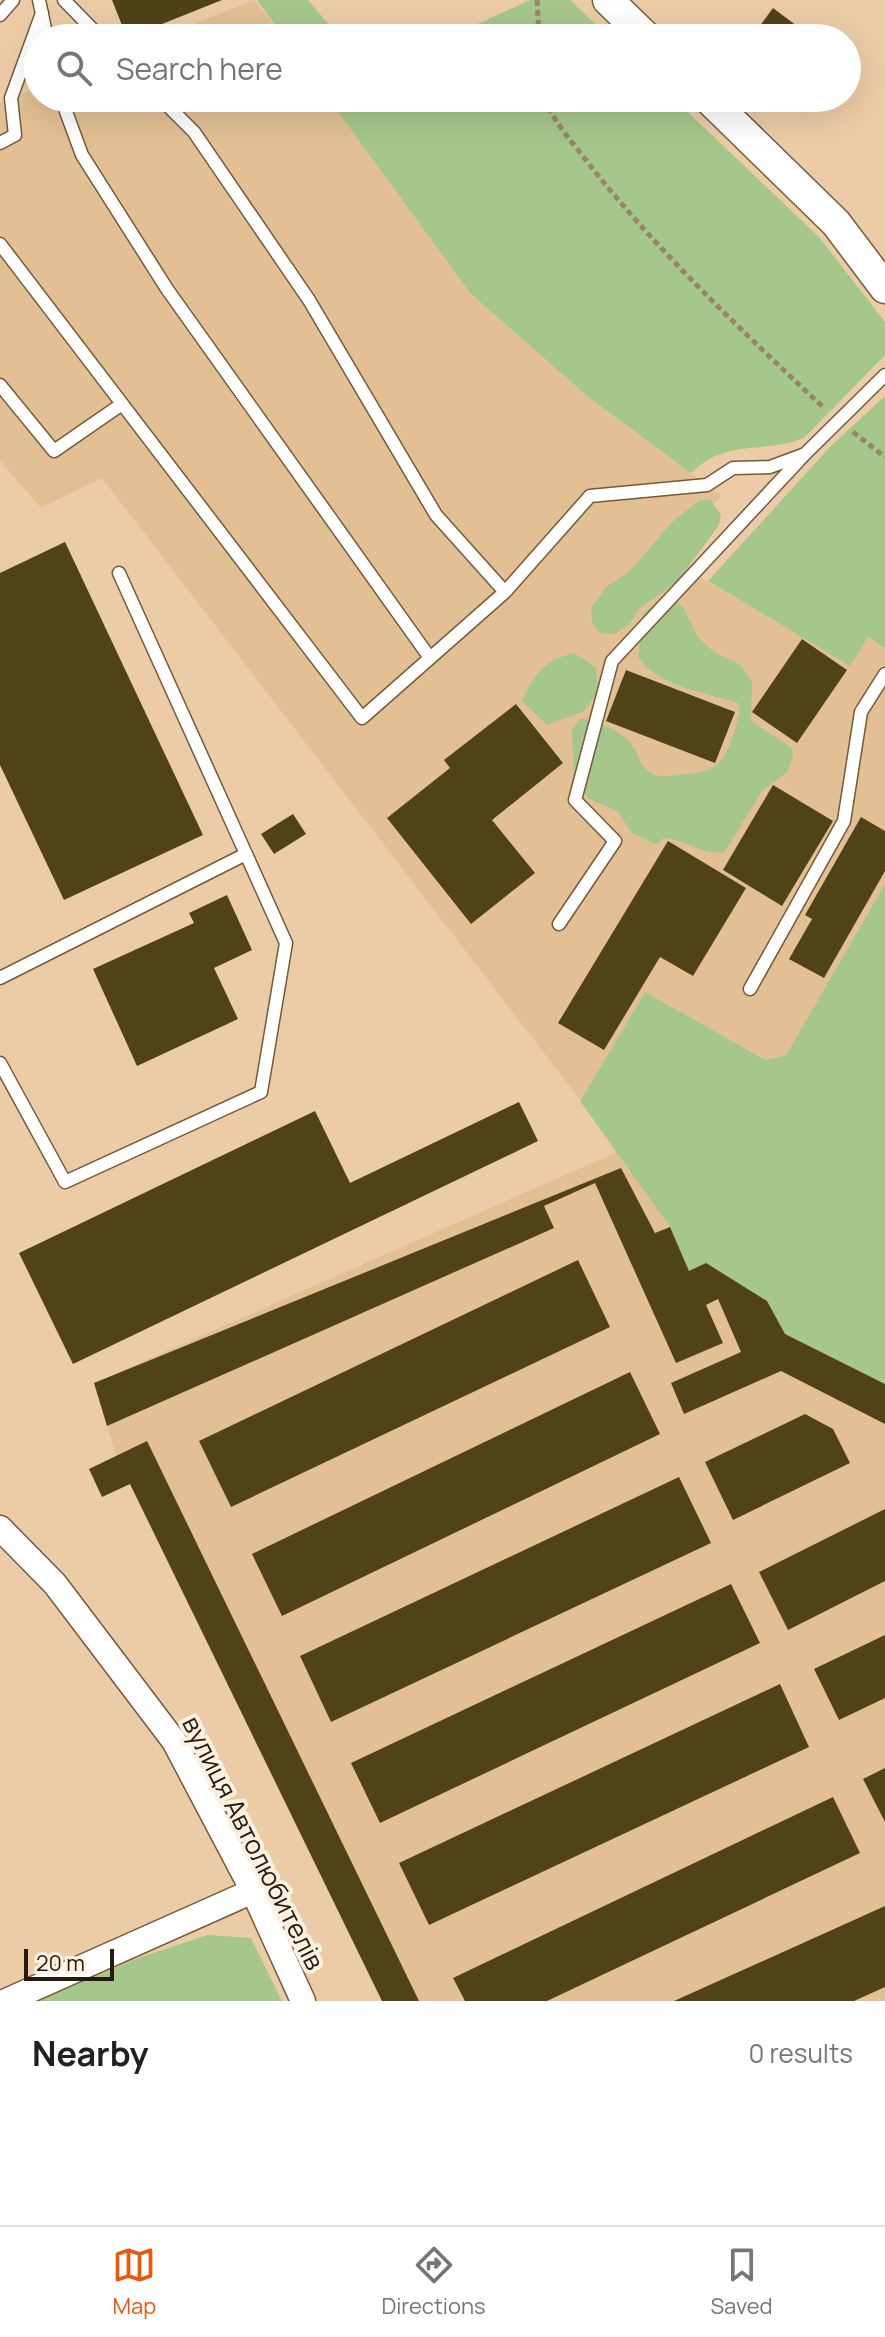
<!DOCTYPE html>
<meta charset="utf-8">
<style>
body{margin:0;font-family:Manrope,sans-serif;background:#f2f2f2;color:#202124}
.scale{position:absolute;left:24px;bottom:20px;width:90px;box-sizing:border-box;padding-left:8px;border:4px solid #261a0c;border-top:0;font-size:22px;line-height:28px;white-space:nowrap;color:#261a0c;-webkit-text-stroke:6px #fef1e2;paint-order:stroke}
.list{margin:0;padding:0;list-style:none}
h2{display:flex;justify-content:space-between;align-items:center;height:104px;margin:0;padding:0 32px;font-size:34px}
h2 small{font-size:26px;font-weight:400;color:#757577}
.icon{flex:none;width:44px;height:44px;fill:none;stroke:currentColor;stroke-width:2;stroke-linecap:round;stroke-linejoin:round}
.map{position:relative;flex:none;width:885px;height:2001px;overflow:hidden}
.search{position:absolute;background:#fff;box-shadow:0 8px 32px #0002;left:24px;right:24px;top:24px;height:88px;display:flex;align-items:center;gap:20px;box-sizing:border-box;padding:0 28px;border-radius:44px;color:#757577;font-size:30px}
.sheet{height:224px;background:#fff}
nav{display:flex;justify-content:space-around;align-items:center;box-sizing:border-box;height:112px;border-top:2px solid #e0e0e0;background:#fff;font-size:22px;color:#757577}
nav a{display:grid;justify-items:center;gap:4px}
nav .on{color:#ea580c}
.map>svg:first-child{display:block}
.built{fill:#e3c094}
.green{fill:#a5c78c}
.building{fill:#514318}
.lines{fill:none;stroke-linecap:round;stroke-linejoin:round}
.service-casing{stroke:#755a38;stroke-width:15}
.minor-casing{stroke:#755a38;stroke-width:27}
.tertiary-casing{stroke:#755a38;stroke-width:33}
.path{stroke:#9c8468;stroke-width:5;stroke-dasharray:6 4;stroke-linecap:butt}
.service{stroke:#fff;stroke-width:12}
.minor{stroke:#fff;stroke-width:24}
.tertiary{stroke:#fff;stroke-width:30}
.labels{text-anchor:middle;stroke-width:8;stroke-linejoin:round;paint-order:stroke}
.street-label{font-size:26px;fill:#261a0c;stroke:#fef1e2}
</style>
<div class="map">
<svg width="885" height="2001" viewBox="0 0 885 2001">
<rect width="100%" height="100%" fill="#eccca7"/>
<path class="built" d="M254,0l31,38h-125z
M38,87v11h290l142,195 117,103 135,100 -62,57 189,112 19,-28 17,11v236l-99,171 -19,5 -122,-67 -65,107 -478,-622 -61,30 -41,-47v-358z
M619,1151l51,76 19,43 17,-7 61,38 19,33 99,50v617h-503l-266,-545 -22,-73z"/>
<path class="green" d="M257,0h51l32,38h-55z
M530,0h40l40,38h-163z
M328,98h345l146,139 66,85v33l-81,83c-42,17 -76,-1 -113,35l-104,-77 -117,-103z
M885,396v252l-17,-11 -18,29 -142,-85 122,-134z
M700,500h10l11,14 -2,11 -41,56 -39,28 -9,15 -16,10 -15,-1 -7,-11 -1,-14 15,-21 23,-15 42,-49z
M657,601h18l8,6 15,30 16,15 27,13 11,17 -1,39 41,27 1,11 -6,13 -25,19 -37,61c-23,4 -39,-13 -61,-14l-8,6 -24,-11 -15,-22 -28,-12 -15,-18 -2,-51 8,-11c14,-1 40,12 50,23 9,11 10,28 26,33 8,3 23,-1 31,-1 40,-1 44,-31 53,-64l-2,-7c-34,-11 -79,-16 -100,-46l5,-43z
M574,653l22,14 2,26 -14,18 -37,14 -25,-24c12,-27 22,-41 52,-48z
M885,884v500l-100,-50 -18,-33 -61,-37 -17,7 -19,-44 -90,-126 65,-109 121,68 20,-5z
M207,1935l44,3 31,63h-244l100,-43z"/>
<path class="building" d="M112,0h110l-95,38z
M773,8l40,30h-62z
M65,542l138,293 -139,65 -64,-135v-192z
M802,639l45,31 -50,73 -45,-31z
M626,670l109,42 -20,51 -109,-42z
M516,704l47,59 -71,57 43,53 -64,51 -84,-106 63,-50 -6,-8z
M773,785l60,36 -51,85 -59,-36z
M293,814l13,20 -32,20 -13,-20z
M861,817l24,14v40l-61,107 -35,-19 23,-40 -7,-4z
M668,841l78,47 -53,88 -33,-19 -56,93 -46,-27z
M227,895l25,55 -38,18 24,51 -101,47 -44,-97 101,-46 -5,-10z
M519,1102l19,39 -465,223 -54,-111 296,-142 35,72z
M621,1168l34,65 15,-6 19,44 17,-8 61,38 18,33 100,50v40l-104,-53 -97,43 -13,-31 70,-31 -23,-53 -12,6 17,38 -47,20 -81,-180 -51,23 10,22 -447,198 -13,-43z
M578,1260l32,67 -379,180 -32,-66z
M630,1372l30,62 -378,182 -30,-62z
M805,1414l28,15 17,34 -117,57 -28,-58z
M147,1441l272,560h-37l-252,-517 -28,13 -13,-28z
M679,1477l32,66 -380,179 -31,-66z
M885,1509v72l-97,49 -29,-58z
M731,1584l29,59 -380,180 -29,-60z
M885,1635v63l-46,22 -25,-51z
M780,1684l29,63 -380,178 -30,-62z
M885,1768v54l-22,-43z
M833,1797l27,56 -313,148h-82l-12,-23z
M885,1906v81l-31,14h-180z"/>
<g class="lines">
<g class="service-casing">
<path id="service" d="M39,0l8,38
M64,0l37,38
M0,15l13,-15
M61,98l21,57 85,134 263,369
M160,98l34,34 115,168 127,215 69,77 85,-96 117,-11 26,-17 37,-1 35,-13
M0,143l15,-8 -4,-37 31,-85
M0,244l362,474 143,-126
M0,385l54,66 68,-47
M559,924l56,-83 -40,-41 37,-139 193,-207 80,-79
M0,978l246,-124 -127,-281
M750,989l94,-168 17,-109 24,-38
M0,1063l65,119 196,-90 25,-149 -40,-89"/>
</g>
<g class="minor-casing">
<path id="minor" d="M0,1528l55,56 119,157 79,150 50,110
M6,2001l247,-110"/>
</g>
<g class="tertiary-casing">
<path id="tertiary" d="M608,0l39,38
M708,98l128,125 49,65"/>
</g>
<path class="path" d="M537,0l2,38
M545,98c8,24 29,46 44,66 69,88 154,168 235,244
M853,432l32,25"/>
<use href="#service" class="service"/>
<use href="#minor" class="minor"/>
<use href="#tertiary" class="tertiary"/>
</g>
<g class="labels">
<g class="street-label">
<text transform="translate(253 1843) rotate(63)" y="9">вулиця Автолюбителів</text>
</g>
</g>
</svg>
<div class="scale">20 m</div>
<div class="search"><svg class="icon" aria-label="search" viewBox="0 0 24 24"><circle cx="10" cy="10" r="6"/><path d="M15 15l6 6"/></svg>Search here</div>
</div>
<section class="sheet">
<h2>Nearby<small>0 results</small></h2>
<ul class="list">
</ul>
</section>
<nav>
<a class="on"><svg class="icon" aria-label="map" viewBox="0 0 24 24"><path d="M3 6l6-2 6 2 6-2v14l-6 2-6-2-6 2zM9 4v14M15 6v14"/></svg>Map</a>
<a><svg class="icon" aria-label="directions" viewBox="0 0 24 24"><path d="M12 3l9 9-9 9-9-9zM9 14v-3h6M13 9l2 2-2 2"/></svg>Directions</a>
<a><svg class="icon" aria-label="saved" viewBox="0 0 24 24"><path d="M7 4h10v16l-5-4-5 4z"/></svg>Saved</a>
</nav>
